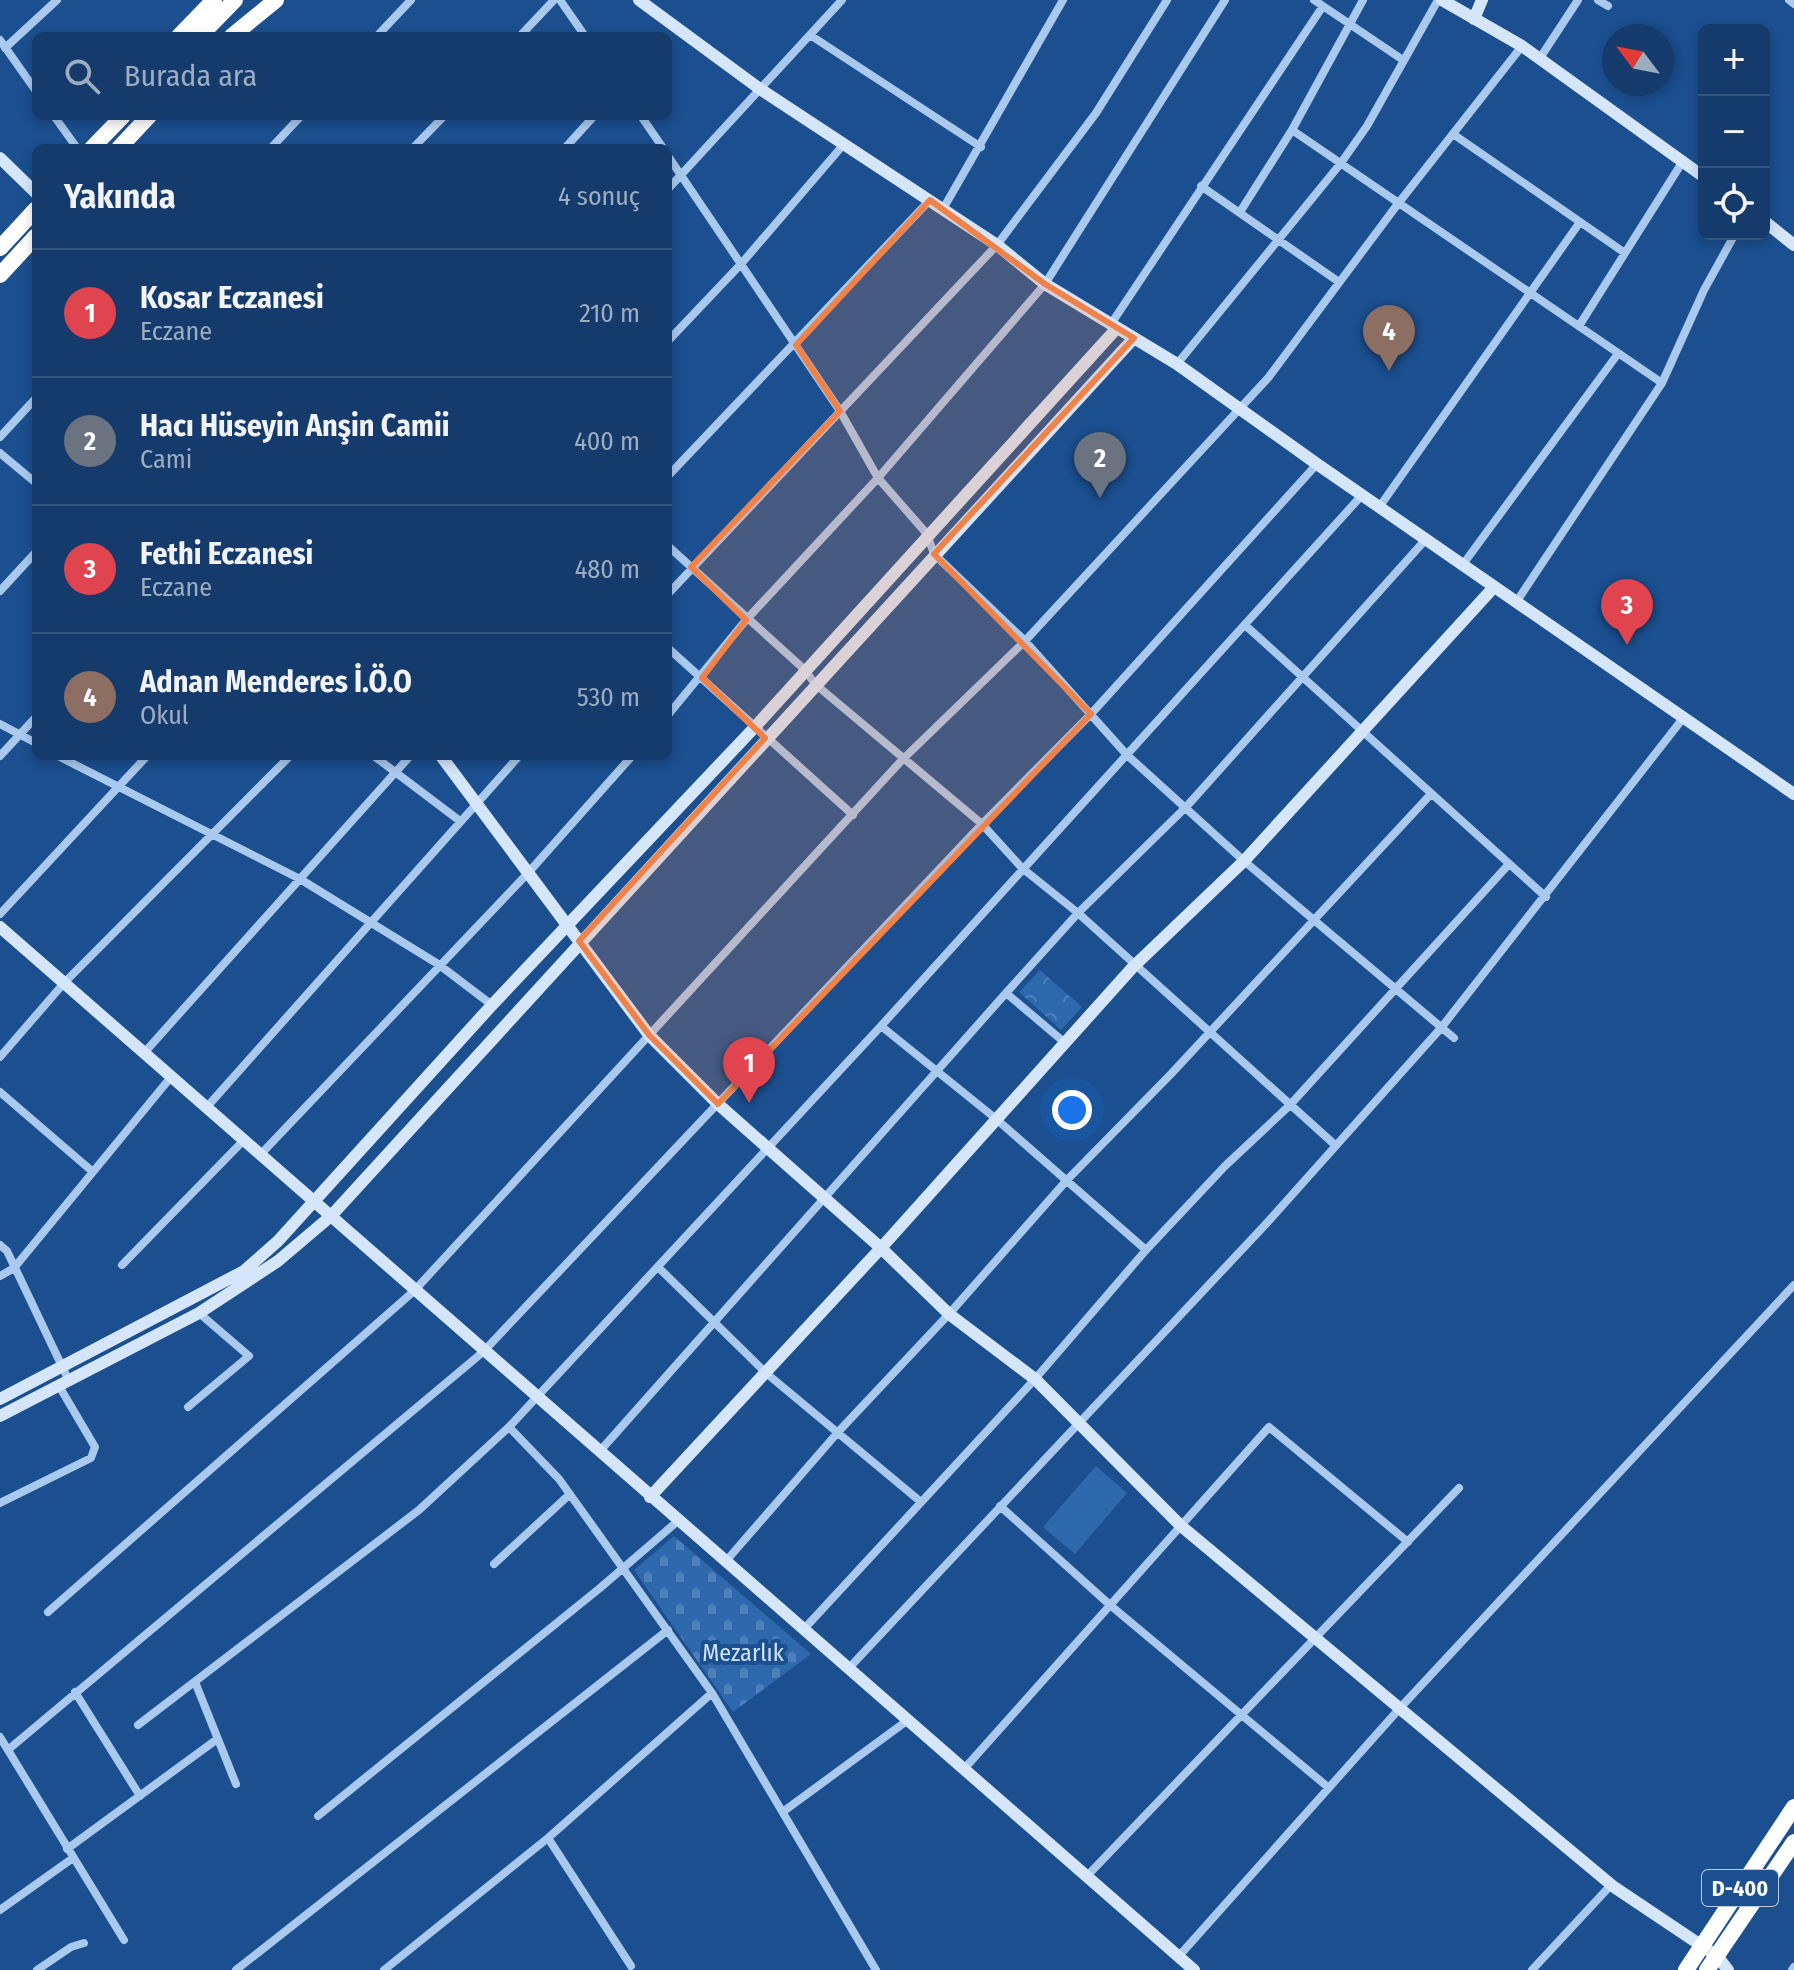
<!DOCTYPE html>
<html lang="tr">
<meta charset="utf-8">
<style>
body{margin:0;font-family:"Fira Sans Condensed",sans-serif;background:#1d4271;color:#f1f3f6}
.controls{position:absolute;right:24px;top:24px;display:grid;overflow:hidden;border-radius:12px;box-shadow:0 4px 12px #0003}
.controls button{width:72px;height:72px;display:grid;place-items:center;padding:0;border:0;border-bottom:2px solid #33557e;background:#143b6b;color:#f1f3f6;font:40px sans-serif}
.compass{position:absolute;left:1602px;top:24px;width:72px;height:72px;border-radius:50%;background:#143b6b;box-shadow:0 4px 12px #0003;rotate:302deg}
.you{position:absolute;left:1072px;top:1110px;width:28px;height:28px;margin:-20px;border:6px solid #fff;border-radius:50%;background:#1a73e8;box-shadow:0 0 0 12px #1a73e833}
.badge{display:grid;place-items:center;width:52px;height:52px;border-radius:50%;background:#ffd166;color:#fff;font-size:26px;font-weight:700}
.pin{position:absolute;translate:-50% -66px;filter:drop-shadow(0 2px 4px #0008)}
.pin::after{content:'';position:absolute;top:42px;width:28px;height:24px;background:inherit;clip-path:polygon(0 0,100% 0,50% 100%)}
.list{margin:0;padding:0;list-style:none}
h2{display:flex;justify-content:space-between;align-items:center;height:104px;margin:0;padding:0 32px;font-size:34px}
h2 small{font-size:26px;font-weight:400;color:#9dadc1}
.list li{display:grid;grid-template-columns:52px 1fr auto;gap:24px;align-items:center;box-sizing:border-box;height:128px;padding:0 32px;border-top:2px solid #33557e}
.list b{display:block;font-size:30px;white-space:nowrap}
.list p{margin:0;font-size:26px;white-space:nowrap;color:#9dadc1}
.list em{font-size:26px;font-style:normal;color:#9dadc1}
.icon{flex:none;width:44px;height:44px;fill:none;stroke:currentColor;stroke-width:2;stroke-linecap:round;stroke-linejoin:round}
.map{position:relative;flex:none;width:1794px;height:1970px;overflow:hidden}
.search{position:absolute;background:#143b6b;box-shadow:0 4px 12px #0003;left:32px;top:32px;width:640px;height:88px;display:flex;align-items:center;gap:20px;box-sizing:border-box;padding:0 28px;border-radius:12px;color:#9dadc1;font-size:30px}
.panel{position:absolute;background:#143b6b;box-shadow:0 4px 12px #0003;left:32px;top:144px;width:640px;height:616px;border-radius:12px}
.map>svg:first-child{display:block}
.grass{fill:#2e69ad}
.cemetery{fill:url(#cemetery-stones)}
.park{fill:url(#park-crowns)}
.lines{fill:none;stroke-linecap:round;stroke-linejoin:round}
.street{stroke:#a9c9ee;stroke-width:8}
.secondary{stroke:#d6e6fa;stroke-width:12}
.highway{stroke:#fff;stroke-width:16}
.marked{fill:#ee8249;fill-opacity:0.2;stroke:#ee8249;stroke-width:6;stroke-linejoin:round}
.labels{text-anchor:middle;stroke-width:8;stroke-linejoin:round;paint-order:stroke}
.shield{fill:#1b4f8f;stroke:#bbcadd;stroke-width:2}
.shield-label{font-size:22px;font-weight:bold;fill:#fff}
.park-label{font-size:24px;fill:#cfe3fa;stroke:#1b4f8f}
</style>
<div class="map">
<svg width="1794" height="1970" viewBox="0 0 1794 1970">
<defs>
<pattern id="cemetery-stones" width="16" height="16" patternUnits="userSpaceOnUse" patternTransform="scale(2)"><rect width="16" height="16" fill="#2e69ad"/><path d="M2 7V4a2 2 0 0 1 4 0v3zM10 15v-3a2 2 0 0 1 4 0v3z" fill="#4d80b9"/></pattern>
<pattern id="park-crowns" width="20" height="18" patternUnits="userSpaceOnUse" patternTransform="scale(2)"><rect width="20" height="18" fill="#2e69ad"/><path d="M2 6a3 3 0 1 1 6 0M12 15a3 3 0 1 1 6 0" fill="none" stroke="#4d80b9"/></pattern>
</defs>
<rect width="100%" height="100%" fill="#1b4f8f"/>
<path class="grass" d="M1096,1466l31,27 -52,61 -32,-27z"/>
<path class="cemetery" d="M674,1536l137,118 -78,58 -99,-142z"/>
<path class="park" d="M1040,970l42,37 -21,23 -42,-38z"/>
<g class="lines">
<path class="street" d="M560,0l25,36
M1314,0l89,60
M1598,0l10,6
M1789,0l5,4
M810,35l171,112
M377,36l34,-36
M520,36l34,-36
M0,40l36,51
M5,48l52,-48
M1540,58l38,-58
M54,116l23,32
M641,116l22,32
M1292,130l370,253
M1453,134l172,119
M271,148l30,-32
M413,148l31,-32
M565,148l29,-32
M668,156l172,255 38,67 49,56 7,20 91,87 102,114 117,106 210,177
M1201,186l138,96
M668,189l174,-189
M943,209l120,-209
M1240,212l52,-82 71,-130
M1111,324l212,-318
M1579,326l104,-165
M668,341l73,-77 103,-120
M1177,364l164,-201 26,-37 71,-126
M0,437l36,-39
M0,453l36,30
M668,476l262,-276
M1380,506l200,-284
M668,546l137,124 10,14 167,140 40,44 56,45 256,231
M1464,563l153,-208
M0,591l36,-39
M668,594l329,-349 99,-132 71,-113
M1517,601l145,-218 42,-93 31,-56
M1245,625l301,272
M668,648l185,167
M668,715l78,-95 132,-142 167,-194 180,-284
M0,724l36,19
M0,756l36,-39
M58,756l242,123 138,85 54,41
M374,756l86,65
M0,914l147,-158
M1006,993l58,49
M881,1026l114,92 151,132
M144,1053l266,-297
M0,1057l64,-74 226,-227
M0,1092l93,80
M206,1108l313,-352
M260,1155l268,-282 104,-117
M0,1245l7,6 62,130
M122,1265l122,-125
M658,1267l108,106 155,129
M0,1276l14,-8 157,-191
M188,1407l61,-51 -50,-43
M509,1427l50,52 153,214 164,277
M600,1451l406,-458 72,-80 109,-107 240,-268
M0,1503l91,-45 4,-11 -36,-61
M1000,1506l110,99 219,183
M726,1561l113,-130 110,-117 118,-134 104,-106 260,-280
M494,1564l76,-70
M48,1612l366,-321 488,-531 123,-119 243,-263 129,-173 125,-159
M804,1629l231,-250 111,-129 79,-84 65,-61 219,-241
M849,1668l416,-443 176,-197 243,-311
M195,1682l41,102
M75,1692l65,104
M138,1725l281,-215 90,-83 372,-401 482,-532
M0,1737l124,203
M9,1749l474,-397 499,-528 109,-110 226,-250
M964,1769l305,-342 139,115
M784,1811l124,-91
M318,1816l282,-228 79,-68
M548,1838l83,128
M67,1849l149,-109
M1087,1876l372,-388
M0,1910l73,-52
M1179,1956l221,-248 394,-423
M37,1970l34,-23 13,-4
M236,1970l432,-340
M384,1970l164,-132 164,-145
M1532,1970l79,-85
M1792,1970l2,-3"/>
<path class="secondary" d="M639,0l121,89 237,156 48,39 132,80 140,100 477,330
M1442,0l80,46 182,131
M1474,19l8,-19
M0,158l36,35
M1764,221l30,24
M441,756l208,279 69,69 163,144 68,66 86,65 146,147 433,361 103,69 11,14
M0,927l1194,1043
M0,1399l244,-128 34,-30 214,-236 262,-277 363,-400
M0,1416l199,-103 79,-52 53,-45 803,-878
M650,1497l231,-249 252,-281 111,-106 250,-274"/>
<path class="highway" d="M179,36l35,-36
M200,36l35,-36
M232,36l44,-36
M92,148l31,-32
M119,148l30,-32
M0,248l36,-39
M0,275l36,-39
M1686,1970l108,-163
M1707,1970l87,-128"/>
</g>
<path class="marked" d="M930,200l115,84 89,54 -200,216 157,160 -373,390 -69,-69 -70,-94 186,-203 -63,-60 44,-58 -55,-53 149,-156 -44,-66z"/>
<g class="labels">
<rect class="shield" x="1702" y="1870" width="76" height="36" rx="6"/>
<g class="shield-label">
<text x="1740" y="1896">D-400</text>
</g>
<g class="park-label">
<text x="743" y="1661">Mezarlık</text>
</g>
</g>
</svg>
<div class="controls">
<button>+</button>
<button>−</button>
<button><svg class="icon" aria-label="locate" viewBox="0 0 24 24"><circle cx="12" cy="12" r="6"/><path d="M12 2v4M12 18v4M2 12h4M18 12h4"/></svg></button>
</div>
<svg class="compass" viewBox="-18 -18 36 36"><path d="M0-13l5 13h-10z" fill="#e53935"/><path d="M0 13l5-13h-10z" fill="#9dadc1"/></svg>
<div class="you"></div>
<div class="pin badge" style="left:749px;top:1103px;background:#e0444e">1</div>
<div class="pin badge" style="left:1100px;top:498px;background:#6b7280">2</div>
<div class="pin badge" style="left:1627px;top:645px;background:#e0444e">3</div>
<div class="pin badge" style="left:1389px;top:371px;background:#8d6e63">4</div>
<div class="search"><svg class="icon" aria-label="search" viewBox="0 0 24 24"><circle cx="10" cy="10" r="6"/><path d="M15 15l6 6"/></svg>Burada ara</div>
<section class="panel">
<h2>Yakında<small>4 sonuç</small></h2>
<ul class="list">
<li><span class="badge" style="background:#e0444e">1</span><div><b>Kosar Eczanesi</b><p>Eczane</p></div><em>210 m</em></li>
<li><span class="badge" style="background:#6b7280">2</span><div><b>Hacı Hüseyin Anşin Camii</b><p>Cami</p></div><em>400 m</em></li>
<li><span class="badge" style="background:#e0444e">3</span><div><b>Fethi Eczanesi</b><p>Eczane</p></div><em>480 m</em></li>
<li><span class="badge" style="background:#8d6e63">4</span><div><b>Adnan Menderes İ.Ö.O</b><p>Okul</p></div><em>530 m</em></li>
</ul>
</section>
</div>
